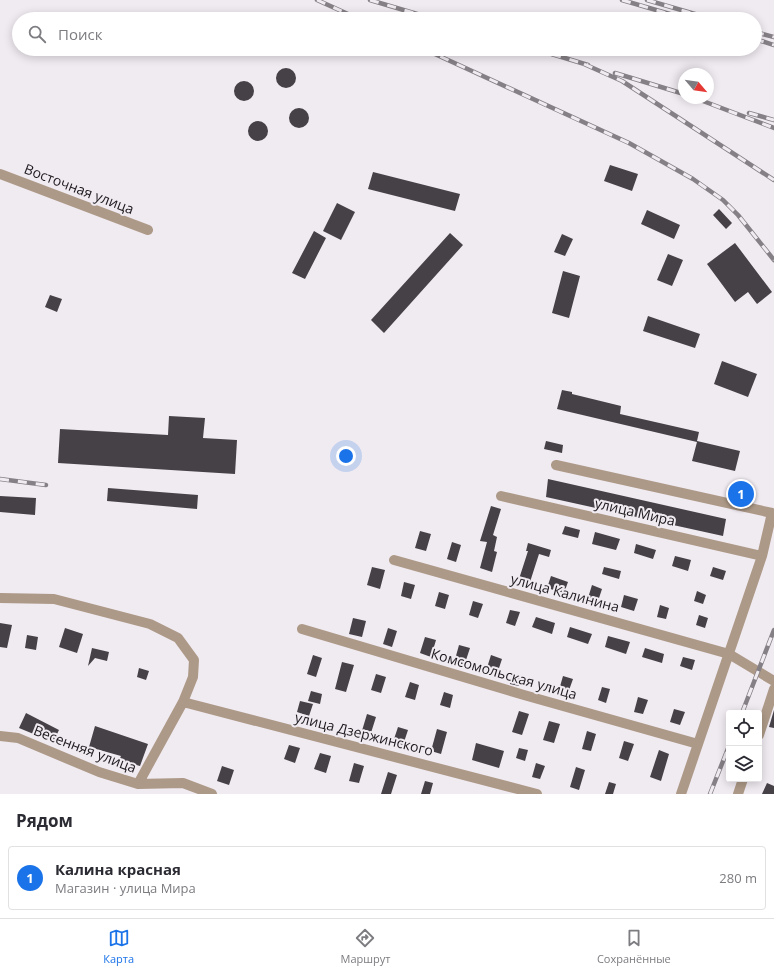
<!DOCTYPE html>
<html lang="ru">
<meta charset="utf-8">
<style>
body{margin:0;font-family:"Open Sans",sans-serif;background:#f7f7f7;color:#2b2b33}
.controls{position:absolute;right:12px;bottom:12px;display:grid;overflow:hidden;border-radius:4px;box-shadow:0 2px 10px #0003}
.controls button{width:36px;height:36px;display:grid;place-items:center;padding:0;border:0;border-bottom:1px solid #e1e1e2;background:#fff;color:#2b2b33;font:20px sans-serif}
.compass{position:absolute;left:678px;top:68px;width:36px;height:36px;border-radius:50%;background:#fff;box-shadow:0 2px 10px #0003;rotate:119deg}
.you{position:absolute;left:346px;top:456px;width:14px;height:14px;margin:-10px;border:3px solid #fff;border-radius:50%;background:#1a73e8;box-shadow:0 0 0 6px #1a73e833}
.badge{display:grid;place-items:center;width:26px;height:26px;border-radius:50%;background:#1a73e8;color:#fff;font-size:13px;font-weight:700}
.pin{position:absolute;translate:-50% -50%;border:2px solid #fff;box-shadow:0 1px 4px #0006}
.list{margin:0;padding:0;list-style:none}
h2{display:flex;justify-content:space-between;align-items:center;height:52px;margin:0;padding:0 16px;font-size:17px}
h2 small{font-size:13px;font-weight:400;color:#7c7c81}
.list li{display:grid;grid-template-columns:26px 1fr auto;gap:12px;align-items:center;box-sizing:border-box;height:64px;margin:0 8px 8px;padding:0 8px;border:1px solid #e1e1e2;border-radius:4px}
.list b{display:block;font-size:15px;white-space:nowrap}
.list p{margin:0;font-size:13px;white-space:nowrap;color:#7c7c81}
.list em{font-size:13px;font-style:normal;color:#7c7c81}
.icon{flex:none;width:22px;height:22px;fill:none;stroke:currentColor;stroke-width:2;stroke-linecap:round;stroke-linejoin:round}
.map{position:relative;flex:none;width:774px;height:794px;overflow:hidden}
.search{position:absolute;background:#fff;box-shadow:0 2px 10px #0003;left:12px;right:12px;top:12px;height:44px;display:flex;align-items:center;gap:10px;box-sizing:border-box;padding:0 14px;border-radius:22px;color:#7c7c81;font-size:15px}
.sheet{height:124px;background:#fff}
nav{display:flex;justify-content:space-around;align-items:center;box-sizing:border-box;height:56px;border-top:1px solid #e1e1e2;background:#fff;font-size:11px;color:#7c7c81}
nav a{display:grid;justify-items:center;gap:2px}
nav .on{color:#1a73e8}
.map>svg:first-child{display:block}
.building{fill:#454147}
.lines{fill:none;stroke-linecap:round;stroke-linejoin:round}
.minor{stroke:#ad9987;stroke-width:10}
.rail-casing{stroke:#858085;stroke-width:4.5}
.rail{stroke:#f0eaf1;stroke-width:3;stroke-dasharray:9;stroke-linecap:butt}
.labels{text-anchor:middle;stroke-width:4;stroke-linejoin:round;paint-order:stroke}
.street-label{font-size:14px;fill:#1d1a1d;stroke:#f0eaf1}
</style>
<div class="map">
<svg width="774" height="794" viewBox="0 0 774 794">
<rect width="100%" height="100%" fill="#f0eaf1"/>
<path class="building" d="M276 78a10 10 0 1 1 20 0a10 10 0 1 1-20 0Z
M234 91a10 10 0 1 1 20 0a10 10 0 1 1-20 0Z
M289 118a10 10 0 1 1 20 0a10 10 0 1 1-20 0Z
M248 131a10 10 0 1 1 20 0a10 10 0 1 1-20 0Z
M610,165l28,9 -6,17 -28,-10z
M373,172l87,22 -5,17 -87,-22z
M337,203l18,9 -14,28 -18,-9z
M719,209l13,14 -6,6 -13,-14z
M647,210l33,15 -6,14 -33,-15z
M314,231l12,7 -21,41 -13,-6z
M450,233l13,12 -79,88 -13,-13z
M562,234l11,5 -8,17 -11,-4z
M735,243l37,49 -15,12 -9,-12 -13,10 -28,-38z
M668,254l15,6 -11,26 -15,-6z
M563,271l17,5 -11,42 -17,-5z
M50,295l12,4 -5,13 -12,-5z
M648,316l52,18 -5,14 -52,-17z
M722,361l35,13 -9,23 -34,-13z
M562,390l10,2v2l49,12 -1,8 79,18 -2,9 43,10 -5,20 -43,-10 5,-19 -140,-33z
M169,416l36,2 -2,20 34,2 -2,34 -177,-11 2,-34 108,6z
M546,441l17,4 -1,8 -18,-4z
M548,479l178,40 -3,17 -177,-39z
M736,484l13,3 -2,14 -14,-3z
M108,488l90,7 -1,14 -90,-8z
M0,496l36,2 -1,17 -35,-3z
M491,506l10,3 -8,26 4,2 -3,14 3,1 -5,20 -12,-4 7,-26 -7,-1z
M565,526l15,4 -2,8 -16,-4z
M420,531l11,3 -5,17 -11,-3z
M595,532l25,7 -4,11 -24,-6z
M452,542l9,3 -5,17 -9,-3z
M528,543l23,7 -2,7 -10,-3 -9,28 -11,-3 9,-28h-2z
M636,544l20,6 -3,9 -19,-6z
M675,556l16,4 -3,11 -16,-5z
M372,567l13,3 -5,19 -13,-4z
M604,567l17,4 -2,8 -17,-5z
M713,567l13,4 -3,9 -13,-4z
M551,576l17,6 -4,11 -17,-5z
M404,582l11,3 -4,14 -10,-3z
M592,585l10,4 -4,12 -10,-3z
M697,591l9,4 -3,9 -9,-3z
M439,592l10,3 -4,14 -10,-3z
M624,595l14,4 -4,12 -13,-4z
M473,601l10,3 -5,14 -9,-3z
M660,605l9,3 -3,11 -9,-2z
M510,610l10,2 -5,14 -9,-3z
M699,615l9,3 -3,10 -9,-3z
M536,617l19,6 -3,11 -20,-7z
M353,618l13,3 -4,16 -13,-3z
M0,623l12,2 -5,23 -7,-1z
M570,627l22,7 -4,10 -21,-7z
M65,628l18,6 -6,19 -18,-6z
M388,628l9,3 -5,16 -9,-3z
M27,635l11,2 -2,13 -11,-2z
M608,636l22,6 -4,12 -21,-7z
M425,637l11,3 -5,17 -11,-4z
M459,645l11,3 -6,18 -10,-3z
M92,648l17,4 -2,9 -12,-3 -7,8z
M645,648l19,6 -2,9 -20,-6z
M313,655l9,3 -6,19 -9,-3z
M491,655l11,4 -5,15 -11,-3z
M683,657l12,3 -3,10 -12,-4z
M342,662l12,3 -8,27 -11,-3z
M139,668l10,3 -3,9 -9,-3z
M376,674l10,3 -5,16 -10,-3z
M512,675l10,2 -3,9 -9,-2z
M563,676l10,3 -5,14 -9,-3z
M410,682l9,3 -4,15 -10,-3z
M602,687l8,2 -4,14 -8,-3z
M311,691l11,3 -2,10 -12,-3z
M444,692l9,3 -3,13 -10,-3z
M638,697l10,3 -5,14 -9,-2z
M300,701l13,3 -4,12 -12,-4z
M674,709l11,3 -5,13 -10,-3z
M774,710v18l-5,-1z
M519,711l10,3 -7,21 -10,-3z
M26,713l33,17 -6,12 -34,-14z
M367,714l9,3 -6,19 -9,-2z
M549,721l11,3 -6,19 -11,-3z
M95,726l53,18 -8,22 -21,-6 2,-4 -32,-9z
M398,727l10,3 -5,15 -10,-3z
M437,729l10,3 -6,22 -10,-3z
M587,731l9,3 -5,17 -9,-2z
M624,741l10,3 -6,17 -9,-3z
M476,743l28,8 -5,17 -27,-8z
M289,745l11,3 -5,15 -11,-4z
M519,748l9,2 -3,11 -9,-3z
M659,750l10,4 -8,27 -11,-4z
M320,753l11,3 -5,17 -12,-4z
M354,763l10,3 -5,17 -10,-2z
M536,763l9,3 -5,13 -8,-2z
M222,766l12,4 -5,15 -12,-4z
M576,767l9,3 -6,20 -9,-3z
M388,772l9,3 -6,19h-10z
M425,781l8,2 -3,11h-9z
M609,782l7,2 -3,10h-8z
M767,783l7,3v8h-12z"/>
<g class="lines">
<path class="minor" d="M0,174l148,56
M556,465l216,48 -10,43 -81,238
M501,496l261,60
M394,560l335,94 45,27
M0,598l54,1 96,25 28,14 16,22 -1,17 -10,25 -45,82 -39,-12 -81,-34 -18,-2
M302,629l222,66 174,49
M183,702l354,92
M759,735l15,-46
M138,784l45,-1 29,11
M738,794l5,-15"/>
<g class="rail-casing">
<path id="rail" d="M317,0l42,19
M370,0l64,19
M622,0l65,19
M647,0l65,19
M755,32l19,5
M755,39l19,6
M424,49l205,94 64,36 30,21 15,15 36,45
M535,49l53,16
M584,64l38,17 152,99
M615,73l69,21
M695,98l79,30
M749,113l25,7
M0,479l46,6
M742,713l32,-83
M710,794l19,-48"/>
</g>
<use href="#rail" class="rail"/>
</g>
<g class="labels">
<g class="street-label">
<text transform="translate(79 189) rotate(21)" y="5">Восточная улица</text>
<text transform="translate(635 512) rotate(13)" y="5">улица Мира</text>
<text transform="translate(565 593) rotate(15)" y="5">улица Калинина</text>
<text transform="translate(504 674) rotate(16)" y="5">Комсомольская улица</text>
<text transform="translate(364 734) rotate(14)" y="5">улица Дзержинского</text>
<text transform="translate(85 749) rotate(21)" y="5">Весенняя улица</text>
</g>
</g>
</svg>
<div class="controls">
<button><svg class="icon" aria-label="locate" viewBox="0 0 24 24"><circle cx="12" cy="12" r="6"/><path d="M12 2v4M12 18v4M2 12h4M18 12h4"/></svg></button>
<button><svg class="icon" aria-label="layers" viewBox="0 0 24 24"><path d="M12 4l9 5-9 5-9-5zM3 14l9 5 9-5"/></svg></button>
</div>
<svg class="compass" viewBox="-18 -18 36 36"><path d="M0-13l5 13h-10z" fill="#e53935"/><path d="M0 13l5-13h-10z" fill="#7c7c81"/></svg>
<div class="you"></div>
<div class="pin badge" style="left:741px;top:494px">1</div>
<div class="search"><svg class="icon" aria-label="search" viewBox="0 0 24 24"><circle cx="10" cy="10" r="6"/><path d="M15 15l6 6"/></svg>Поиск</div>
</div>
<section class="sheet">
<h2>Рядом<small></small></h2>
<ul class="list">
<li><span class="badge">1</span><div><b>Калина красная</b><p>Магазин · улица Мира</p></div><em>280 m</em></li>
</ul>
</section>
<nav>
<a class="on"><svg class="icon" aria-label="map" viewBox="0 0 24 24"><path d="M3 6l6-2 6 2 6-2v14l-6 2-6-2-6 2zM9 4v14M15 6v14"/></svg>Карта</a>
<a><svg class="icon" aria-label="directions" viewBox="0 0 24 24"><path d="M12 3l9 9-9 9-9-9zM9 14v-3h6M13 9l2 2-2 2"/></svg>Маршрут</a>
<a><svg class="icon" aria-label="saved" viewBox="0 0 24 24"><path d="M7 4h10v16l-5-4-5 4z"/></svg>Сохранённые</a>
</nav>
